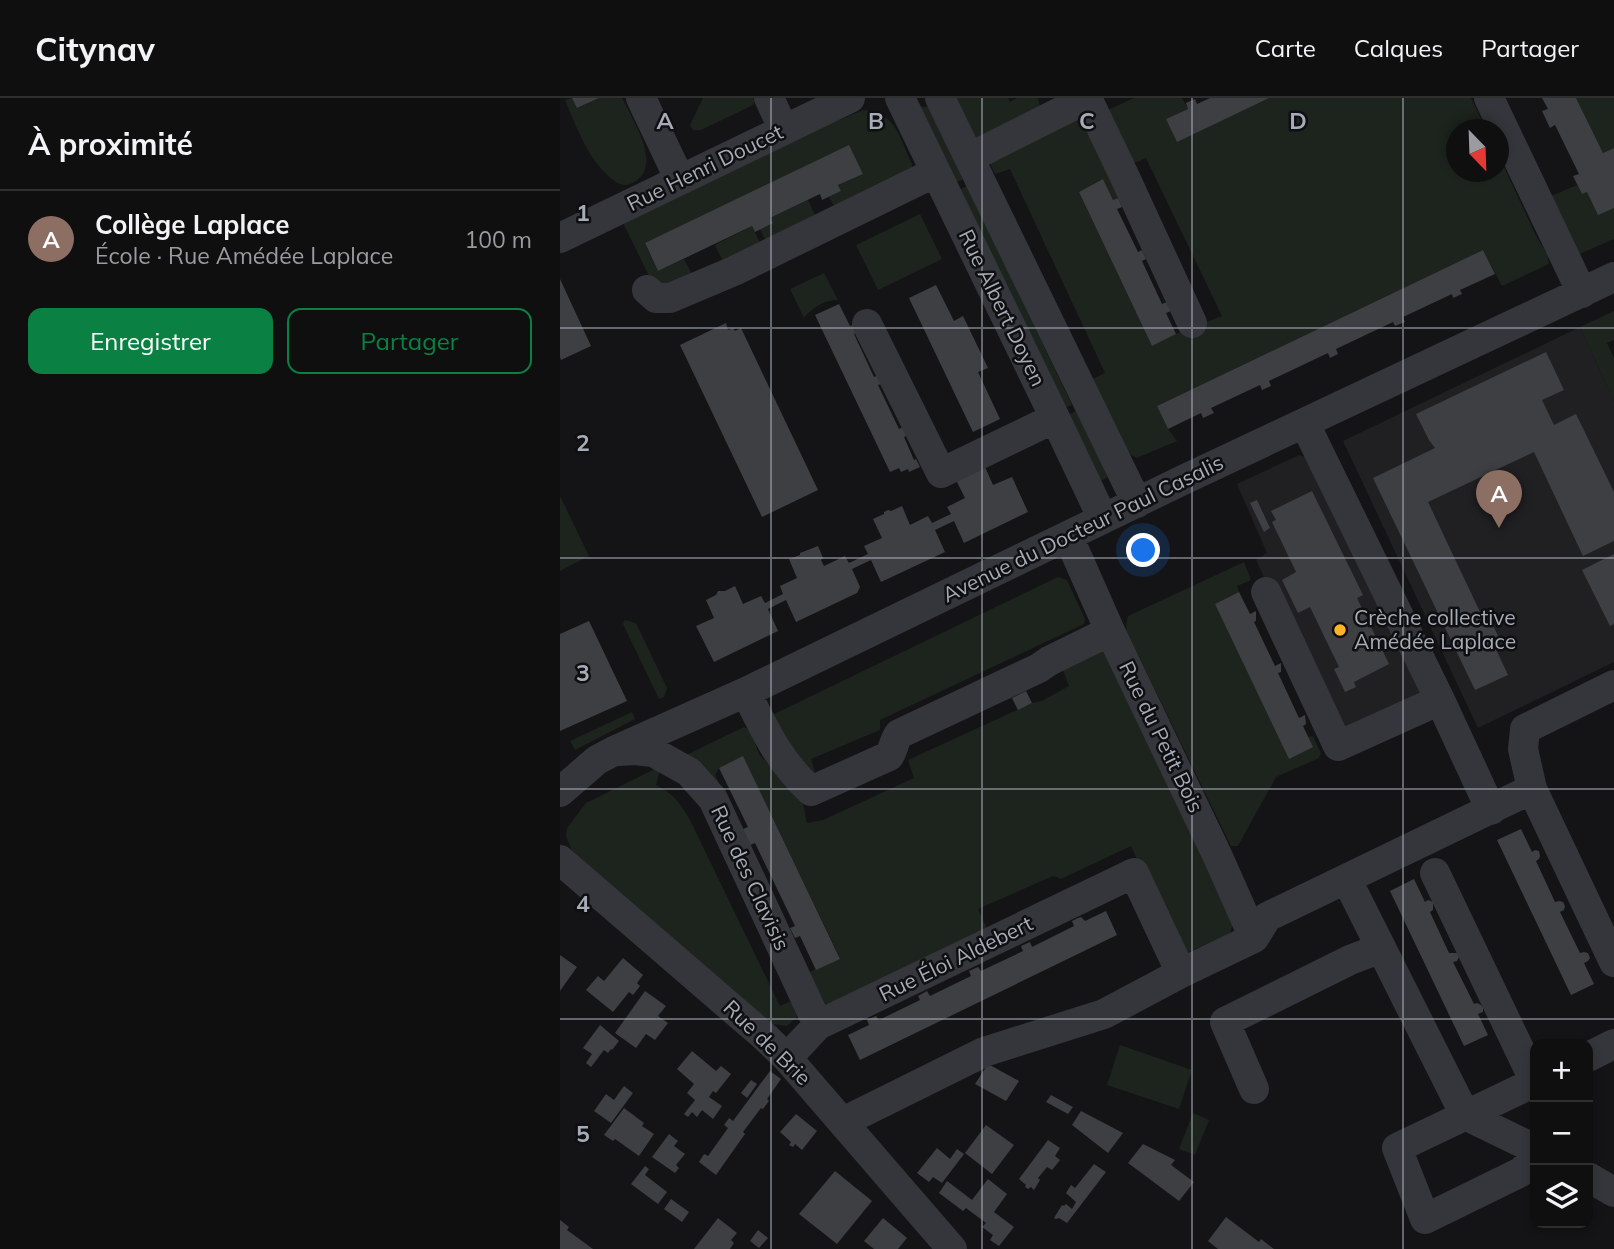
<!DOCTYPE html>
<html lang="fr">
<meta charset="utf-8">
<style>
body{margin:0;font-family:Mulish,sans-serif;background:#181819;color:#f1f3f6}
.controls{position:absolute;right:21px;bottom:21px;display:grid;overflow:hidden;border-radius:14px;box-shadow:0 4px 10px #0003}
.controls button{width:63px;height:63px;display:grid;place-items:center;padding:0;border:0;border-bottom:2px solid #2f2f30;background:#0f0f10;color:#f1f3f6;font:35px sans-serif}
.compass{position:absolute;left:886px;top:21px;width:63px;height:63px;border-radius:50%;background:#0f0f10;box-shadow:0 4px 10px #0003;rotate:157deg}
.you{position:absolute;left:584px;top:453px;width:24px;height:24px;margin:-18px;border:5px solid #fff;border-radius:50%;background:#1a73e8;box-shadow:0 0 0 10px #1a73e833}
.badge{display:grid;place-items:center;width:46px;height:46px;border-radius:50%;background:#0b8043;color:#fff;font-size:23px;font-weight:700}
.pin{position:absolute;translate:-50% -58px;filter:drop-shadow(0 2px 4px #0008)}
.pin::after{content:'';position:absolute;top:37px;width:24px;height:21px;background:inherit;clip-path:polygon(0 0,100% 0,50% 100%)}
.list{margin:0;padding:0;list-style:none}
h2{display:flex;justify-content:space-between;align-items:center;height:91px;margin:0;padding:0 28px;font-size:30px}
h2 small{font-size:23px;font-weight:400;color:#9b9c9f}
.list li{display:grid;grid-template-columns:46px 1fr auto;gap:21px;align-items:center;box-sizing:border-box;height:98px;padding:0 28px;border-top:2px solid #2f2f30}
.list b{display:block;font-size:26px;white-space:nowrap}
.list p{margin:0;font-size:23px;white-space:nowrap;color:#9b9c9f}
.list em{font-size:23px;font-style:normal;color:#9b9c9f}
.actions{display:flex;gap:14px;padding:21px 28px}
.actions a{flex:1;padding:16px 0;border:2px solid #0b8043;border-radius:14px;text-align:center;font-size:24px;color:#0b8043}
.actions .main{background:#0b8043;color:#fff}
.icon{flex:none;width:38px;height:38px;fill:none;stroke:currentColor;stroke-width:2;stroke-linecap:round;stroke-linejoin:round}
.map{position:relative;flex:none;width:1054px;height:1151px;overflow:hidden}
header{display:flex;align-items:center;gap:42px;box-sizing:border-box;height:98px;padding:0 35px;background:#0f0f10;border-bottom:2px solid #2f2f30}
header strong{font-size:33px}
nav{display:flex;gap:38px;margin-inline-start:auto;font-size:24px}
main{display:flex}
aside{flex:1;background:#0f0f10}
.map>svg:first-child{display:block}
.built{fill:#202023}
.green{fill:#1c241d}
.building{fill:#3e3f43}
.lines{fill:none;stroke-linecap:round;stroke-linejoin:round}
.minor{stroke:#35363b;stroke-width:30}
.grid{fill:none;stroke:#a5abb7;stroke-width:2;stroke-opacity:0.55}
.poi-dot{fill:#feb424;stroke:#0f0f11;stroke-width:2.5}
.labels{text-anchor:middle;stroke-width:5;stroke-linejoin:round;paint-order:stroke}
.street-label{font-size:21px;fill:#a5abb7;stroke:#0f0f11}
.poi-label{font-size:21px;fill:#a5abb7;stroke:#0f0f11;text-anchor:start}
.grid-label{font-size:23px;text-anchor:middle;font-weight:bold;fill:#a5abb7;stroke:#0f0f11;stroke-width:5;stroke-linejoin:round;paint-order:stroke}
</style>
<header>
<strong>Citynav</strong>
<nav><a>Carte</a><a>Calques</a><a>Partager</a></nav>
</header>
<main>
<aside>
<h2>À proximité<small></small></h2>
<ul class="list">
<li><span class="badge" style="background:#8d6e63">A</span><div><b>Collège Laplace</b><p>École · Rue Amédée Laplace</p></div><em>100 m</em></li>
</ul>
<div class="actions"><a class="main">Enregistrer</a><a>Partager</a></div>
</aside>
<div class="map">
<svg width="1054" height="1151" viewBox="0 0 1054 1151">
<rect width="100%" height="100%" fill="#141416"/>
<path class="built" d="M1020,229l34,74v261l-136,66 -135,-287z
M739,357l13,4 112,241 -85,37 -83,-177 11,-7 -30,-69z"/>
<path class="green" d="M12,0l6,10 21,-10h23c10,21 40,65 14,83 -9,6 -16,5 -24,-2 -24,-19 -35,-51 -47,-79z
M143,0h50l2,2 -2,5 -52,25h-8l-3,-5z
M396,0h52l2,4 7,-4h21l3,13 -64,31z
M574,0h48l6,11 -22,10 103,-21h202l15,31 -29,1v42h42v-16l37,80 11,18 2,10 -47,22 -19,-36 -326,156 11,23 9,12 -40,17 -10,-5 -37,-73 15,-7 -95,-204 -15,5 -7,-15 78,-38 14,-2 9,4 34,71 -10,6 -10,-21 -24,13 73,154 24,-12 46,-18 -76,-158 -16,7 -22,-55z
M1016,0h38v50l-11,5z
M354,8l15,1 34,72 -11,6z
M303,12c34,3 36,27 49,54v6l-76,40 -7,-13 12,-6 -3,-6 25,-11 -14,-28 -204,98 13,27 26,-12 10,20 -40,7 -31,-63 198,-95z
M1017,87l5,9 5,-2 27,16v31l-37,16 -28,-58z
M407,88l105,219 -12,5 -105,-218z
M248,102l9,19 -50,25 -7,-15 13,-6 -3,-5z
M360,116l22,45 -64,31 -22,-45z
M192,128l10,21 -38,17 -9,-19z
M264,175l14,27c-14,0 -25,7 -34,18l-14,-29z
M1054,213v29l-7,3 7,15v43l-34,-74z
M516,313l32,66 -13,7 -31,-67z
M0,398l29,60 -29,15z
M684,464l7,18 -14,6 2,6 -24,12 98,143 -5,-10 5,-1 8,17 -2,5 -43,19 -37,67 -2,2h-6l-104,-214 -1,-7 2,-9z
M498,479l9,3 18,39 -1,5 -204,96v10l-69,29 4,14 -8,-1 -37,-56z
M65,522l11,3 31,65 -3,9 -5,2 -36,-75z
M542,553l4,3 127,269 -3,11 -49,21 -50,-109 -70,33 -8,-3 -75,33 13,28 -165,73 -21,-36 35,-16 -97,-201 -24,11 -4,7 12,25 -45,-43 62,-30 6,3 9,24 44,50 4,19 16,-3 91,-42 -6,-18 124,-57 10,-2 27,-15 -8,-21z
M72,614l3,7 -60,31 -5,-9z
M101,668l-5,19c18,9 24,18 34,35l90,186 16,-7 3,16 -12,11 -15,-2 -198,-167 -8,-21 1,-8 19,-25z
M560,947l72,25 -13,39 -72,-24z
M633,1015l16,7 -14,35 -16,-6z"/>
<path class="building" d="M12,0h27l-22,10z
M650,0h59l-92,44 -11,-23 22,-10 -2,-6 9,-4 2,5z
M982,0h34l27,55 11,-5v60l-16,7 -11,-23 -5,2 -9,-18 6,-2 -24,-49 -5,3 -8,-17 6,-2z
M289,47l14,29 -25,11 3,6 -19,9 -2,-6 -50,24 3,5 -18,9 -3,-6 -94,45 -13,-28z
M543,81l10,21 5,-2 4,9 -5,2 21,43 4,-2 4,9 -4,2 20,43 5,-2 4,9 -5,2 10,21 -24,12 -73,-154z
M923,152l12,24 -35,16 2,4 -9,4 -1,-4 -49,23 2,5 -10,4 -2,-4 -57,27 2,5 -8,4 -2,-5 -59,28 2,5 -9,4 -2,-5 -49,23 3,5 -11,5 -2,-5 -33,16 -11,-23z
M0,181l31,67 -30,14 -1,-3z
M376,187l18,36 9,-5 25,52 -10,4 22,47 -27,13 -64,-134z
M279,206l11,22 7,-2 -1,9 -2,1 20,43 7,-3v10l-3,1 21,44 6,-3 1,10 -2,1 10,23 2,-1 4,8 -11,5 -1,-3 -7,3 -2,-4 -9,4 -75,-157z
M166,225l2,7 5,-2 2,3 6,-3 77,162 -56,27 -82,-172z
M986,254l18,38 -22,10 12,25 22,-11 38,78v49l-31,15 -49,-104 -106,50 52,110 7,1 14,29 -7,3 14,30 -33,15 -102,-212 62,-30 -6,-8 -13,-26z
M425,369l8,18 19,-8 16,35 -64,31 -10,-22 -19,9 10,22 -64,30 -10,-22 -19,9 8,18 -3,6 -61,29 -10,-22 -18,9 10,22 -64,31 -18,-36 18,-8 -8,-18 10,-5 2,-4h7l10,-5 8,18 18,-8 4,7 18,-9 -3,-8 17,-8 -8,-19 11,-4v-2l18,-7 5,12 -2,2 3,6 21,-10 4,7 19,-9 -4,-8 18,-8 -9,-19 11,-5v-2l4,-2 3,1 11,-5 8,19 18,-9 4,7 19,-9 -4,-7 18,-9 -9,-18z
M752,393l51,104 -6,3 32,66 -35,18 2,5 -11,5 -11,-23 5,-2 -29,-60 -12,6 -16,-33 14,-8 -24,-50 4,-2 -5,-9z
M697,402l13,28 -6,4 -14,-29z
M1054,456v70l-4,2 -28,-56z
M679,494l11,22 6,-3v10l-2,1 21,44 6,-3v9l-3,1 21,45 6,-3 1,9 -3,2 10,21 -24,12 -74,-155z
M29,523l38,80 -67,30v-97z
M466,593l6,12 -14,7 -6,-12z
M183,658l97,203 -24,11 -16,-34 -5,2 -5,-10 5,-2 -40,-83 -5,2 -7,-16 5,-2 -29,-59z
M961,731l11,23 3,-2 4,1 1,5 -1,3 -3,2 19,41 4,-1 4,1 2,4 -1,4 -4,2 20,41 4,-1 4,1 2,5 -2,3 -4,2 10,21 -23,11 -74,-155z
M854,781l11,23 3,-2 5,2v8l-3,2 19,41h8l2,4 -2,4 -4,1 21,42 3,-1 4,2 2,3v4l-5,2 10,21 -24,11 -74,-155z
M546,813l11,24 -257,125 -12,-25 21,-10 -2,-5 9,-4 3,4 41,-20 -2,-4 9,-5 3,5 41,-20 -2,-5 9,-4 3,4 42,-20 -2,-5 9,-4 2,5 42,-21 -2,-5 6,-3 3,-1 4,4z
M0,857l17,12 -17,24z
M63,860l20,17 -6,8 3,3 -7,9 -4,-3 -16,20 -27,-22 12,-14 6,5z
M85,893l21,15 -8,10 10,7 -13,17 -9,-6 -10,14 -21,-15z
M40,927l19,16 -7,9 -1,-1 -3,4 -4,-3 -13,17 -5,-4 6,-9 -9,-6z
M132,953l24,20 5,-5 10,8 -15,19 -3,-2 -4,6 13,9 -9,13 -11,-9 -5,7 -5,-5 -4,5 -4,-3 11,-14 -8,-7 7,-9 -17,-15z
M428,966l31,17 -13,20 -31,-17z
M210,973l11,8 -14,20 2,2 -6,8 -2,-1 -18,24 2,2 -29,41 -17,-13 5,-8 4,2 20,-28 -4,-3 5,-7 4,3z
M191,982l6,4 -10,14 -6,-5z
M64,988l9,7 -22,30 -17,-12 12,-17 8,6z
M491,997l22,12 -5,7 -22,-12z
M64,1010l20,15 -2,3 12,8 -15,22 -24,-17 -2,2 -9,-6z
M521,1013l42,22 -15,20 -36,-28z
M236,1016l21,17 -15,19 -7,-6 -2,3 -4,-2 2,-3 -11,-10z
M426,1027l28,20 -22,29 -27,-21z
M109,1036l9,7 -4,5 11,8 -9,11 3,3 -4,5 -23,-16z
M488,1042l12,8 -5,8 5,4 -8,10 -5,-3 -9,11 2,2 -6,10 -3,-3 -3,2 -3,-2 1,-2 -7,-6z
M583,1046l32,16 -4,5 23,17 -15,19 -51,-38z
M377,1050l13,11 7,-10 7,5 -22,29 -9,-6 -4,5 -12,-9z
M534,1066l12,8 -39,51 -8,-5 -3,1 -2,-1 8,-13 2,1 2,-2 6,5 4,-7 -10,-9 5,-8 4,3z
M85,1068l4,3 -4,6 22,17 -9,12 -27,-20z
M275,1073l37,30 -35,43 -38,-30z
M428,1081l19,15 -13,18 20,15 -15,19 -9,-6 3,-5 -11,-8 4,-4 -20,-15 -3,3 -24,-18 8,-12 25,19z
M111,1101l18,13 -7,10 -18,-13z
M666,1119l33,25 2,-3 13,10h-56l-10,-8z
M158,1120l19,15 -6,7 3,3 -4,6h-36z
M323,1120l24,20 -9,11h-24l-10,-8z
M0,1122l9,7 -2,3 26,19h-33z
M198,1132l10,8 -9,10 -9,-7z"/>
<g class="lines">
<path class="minor" d="M81,0l39,82
M209,0l15,32
M340,0l155,320 48,101
M380,0l197,405
M527,0l36,75 69,150
M929,0l93,195
M409,60l119,-60
M0,140l290,-140
M87,192l9,8h14l64,-27 202,-99
M307,226l74,149 114,-55
M745,326l135,276 51,110
M508,438l42,95 108,226 36,81
M706,494l72,154 102,-46
M1054,587l-89,44 -2,20 9,40 82,173
M186,594c19,39 32,68 65,99l78,-35c5,-7 5,-16 10,-22l140,-66 10,-7 61,-30
M58,653l17,-1 18,2 36,20 24,27 105,226
M0,694l37,-32 17,-9 132,-59 437,-212 431,-203
M0,762l204,176 23,22 165,191
M875,775l100,209 -138,66 28,71 96,-47 9,-9 5,-8
M787,782l118,235 70,34
M1028,959l26,-13
M227,960l31,-33 316,-152 47,100
M694,991l-29,-67 125,-62 31,-12
M285,1027l10,-9 129,-64 120,-38 77,-41 73,-35 13,-21 265,-128
M1028,1079l26,15"/>
</g>
<path class="grid" d="M211,0v1151M422,0v1151M632,0v1151M843,0v1151M0,230h1054M0,460h1054M0,691h1054M0,921h1054"/>
<circle class="poi-dot" cx="780" cy="532" r="7"/>
<g class="labels">
<g class="street-label">
<text transform="translate(145 70) rotate(-26)" y="7">Rue Henri Doucet</text>
<text transform="translate(442 210) rotate(64)" y="7">Rue Albert Doyen</text>
<text transform="translate(523 431) rotate(-26)" y="7">Avenue du Docteur Paul Casalis</text>
<text transform="translate(601 639) rotate(64)" y="7">Rue du Petit Bois</text>
<text transform="translate(190 780) rotate(65)" y="7">Rue des Clavisis</text>
<text transform="translate(396 861) rotate(-26)" y="7">Rue Éloi Aldebert</text>
<text transform="translate(207 945) rotate(44)" y="7">Rue de Brie</text>
</g>
<g class="poi-label">
<text x="794" y="527">Crèche collective<tspan x="794" dy="24">Amédée Laplace</tspan></text>
</g>
</g>
<g class="grid-label">
<text x="105" y="31">A</text>
<text x="316" y="31">B</text>
<text x="527" y="31">C</text>
<text x="738" y="31">D</text>
<text x="23" y="123">1</text>
<text x="23" y="353">2</text>
<text x="23" y="583">3</text>
<text x="23" y="814">4</text>
<text x="23" y="1044">5</text>
</g>
</svg>
<div class="controls">
<button>+</button>
<button>−</button>
<button><svg class="icon" aria-label="layers" viewBox="0 0 24 24"><path d="M12 4l9 5-9 5-9-5zM3 14l9 5 9-5"/></svg></button>
</div>
<svg class="compass" viewBox="-18 -18 36 36"><path d="M0-13l5 13h-10z" fill="#e53935"/><path d="M0 13l5-13h-10z" fill="#9b9c9f"/></svg>
<div class="you"></div>
<div class="pin badge" style="left:939px;top:430px;background:#8d6e63">A</div>
</div>
</main>
